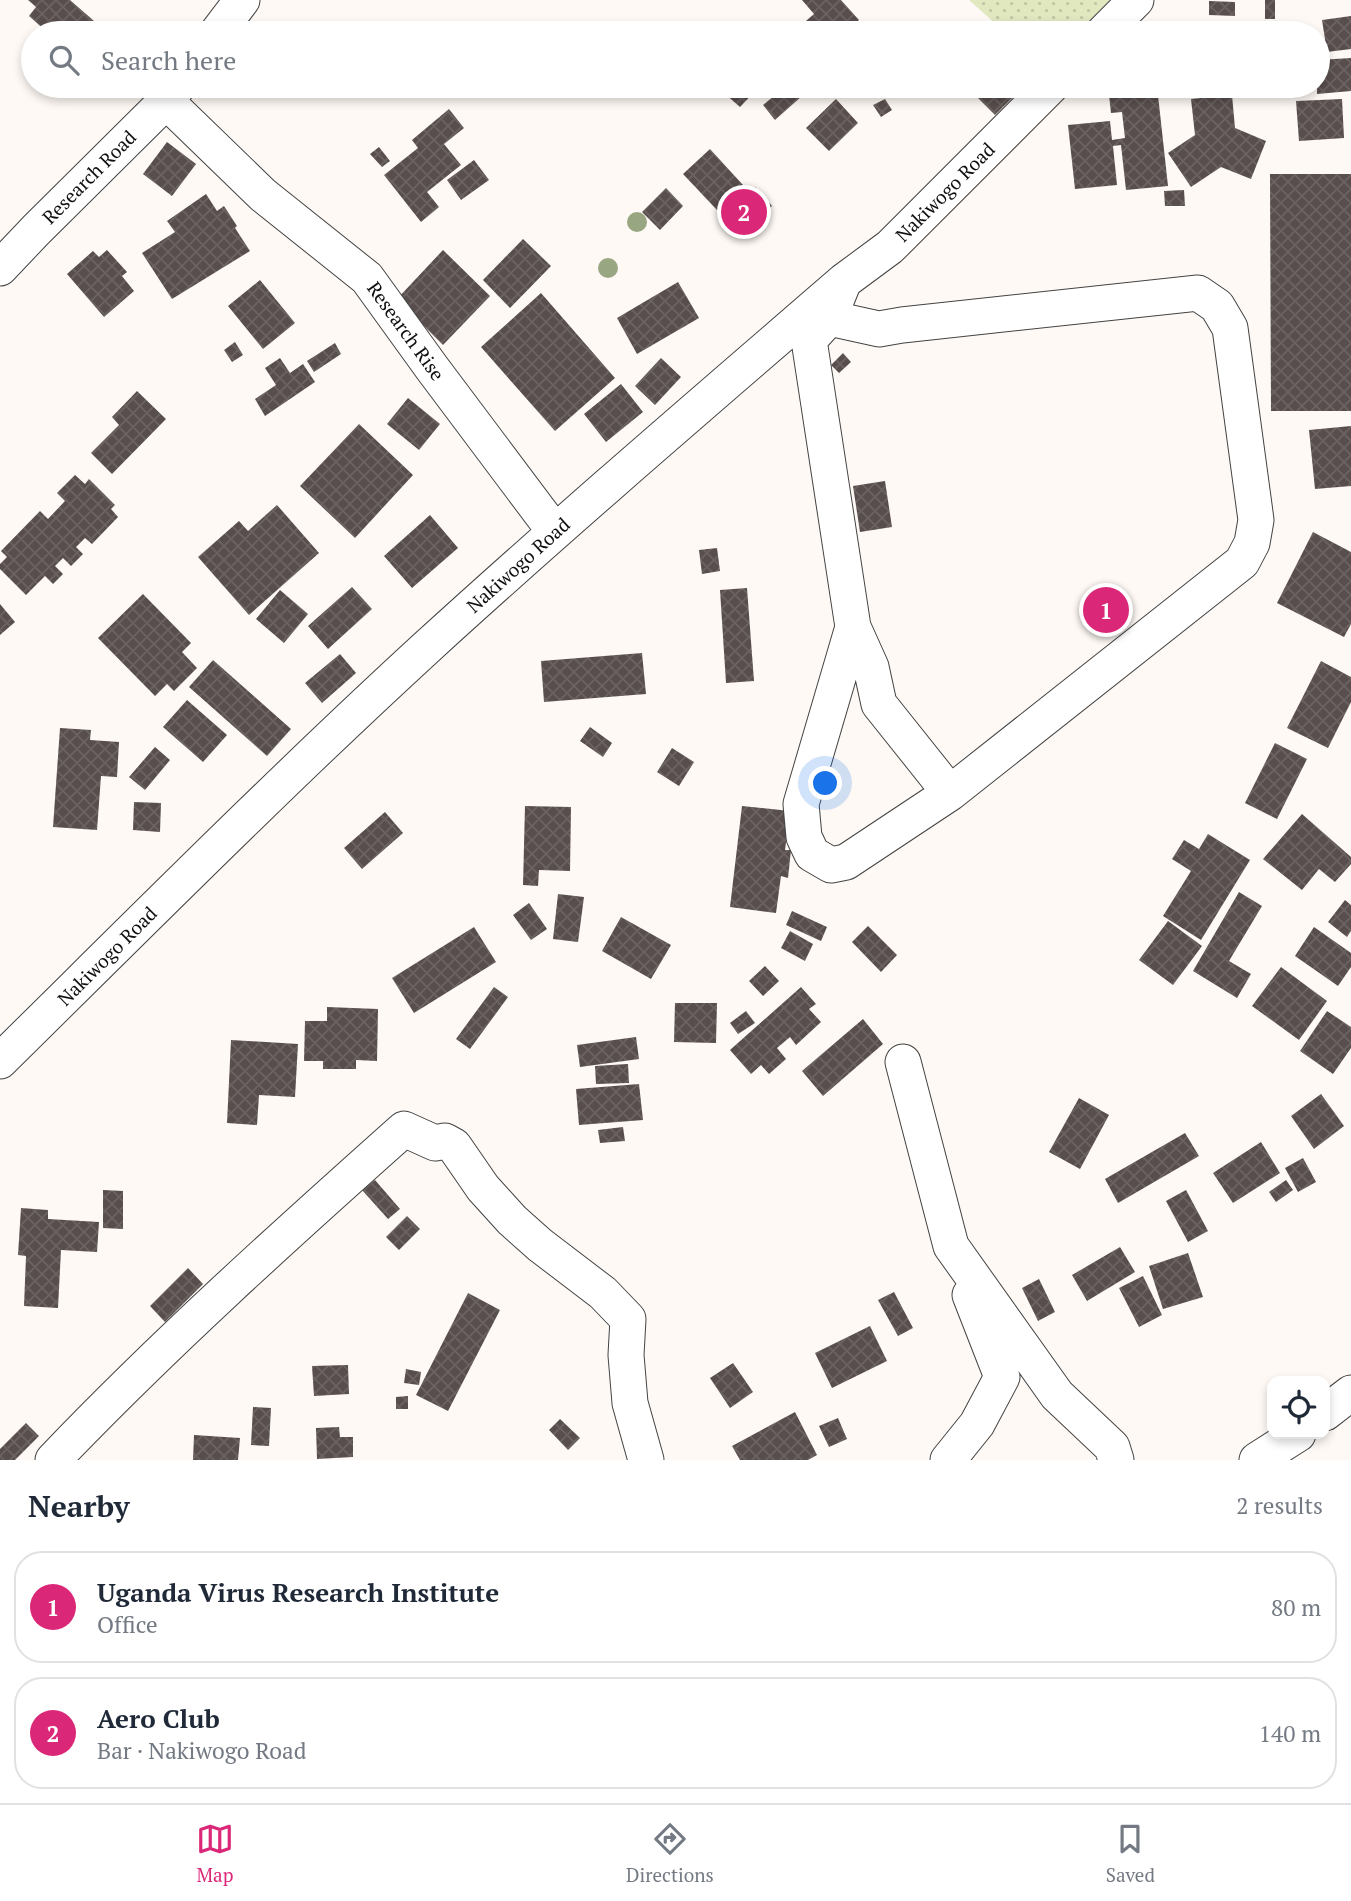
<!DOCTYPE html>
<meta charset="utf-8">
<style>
body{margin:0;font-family:"PT Serif",serif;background:#f6f6f7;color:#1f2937}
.controls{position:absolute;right:21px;bottom:21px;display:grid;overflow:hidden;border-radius:14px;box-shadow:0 4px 10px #0003}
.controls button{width:63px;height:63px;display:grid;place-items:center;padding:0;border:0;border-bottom:2px solid #e0e1e3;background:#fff;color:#1f2937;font:35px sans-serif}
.you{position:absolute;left:826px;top:784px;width:24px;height:24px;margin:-18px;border:5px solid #fff;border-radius:50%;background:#1a73e8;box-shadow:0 0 0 10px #1a73e833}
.badge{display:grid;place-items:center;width:46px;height:46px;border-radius:50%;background:#db2777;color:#fff;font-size:23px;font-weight:700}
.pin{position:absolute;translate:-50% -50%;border:4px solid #fff;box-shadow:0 2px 7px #0006}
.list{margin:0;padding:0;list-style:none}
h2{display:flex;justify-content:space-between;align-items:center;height:91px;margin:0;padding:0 28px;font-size:30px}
h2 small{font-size:23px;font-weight:400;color:#747a83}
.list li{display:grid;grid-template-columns:46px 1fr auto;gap:21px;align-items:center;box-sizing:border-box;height:112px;margin:0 14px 14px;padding:0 14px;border:2px solid #e0e1e3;border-radius:28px}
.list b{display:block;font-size:26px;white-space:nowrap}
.list p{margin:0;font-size:23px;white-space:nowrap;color:#747a83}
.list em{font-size:23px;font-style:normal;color:#747a83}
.icon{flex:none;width:38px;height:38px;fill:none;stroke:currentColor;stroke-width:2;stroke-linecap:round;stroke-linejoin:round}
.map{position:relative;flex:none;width:1351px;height:1460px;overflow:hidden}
.search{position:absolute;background:#fff;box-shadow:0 4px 10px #0003;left:21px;right:21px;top:21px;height:77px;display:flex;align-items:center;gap:18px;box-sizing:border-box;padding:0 24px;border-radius:38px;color:#747a83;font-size:26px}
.sheet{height:343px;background:#fff}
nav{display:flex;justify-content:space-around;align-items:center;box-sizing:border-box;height:98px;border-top:2px solid #e0e1e3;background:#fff;font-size:19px;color:#747a83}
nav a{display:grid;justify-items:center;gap:4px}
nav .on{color:#db2777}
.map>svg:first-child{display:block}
.grass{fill:url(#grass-dots)}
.building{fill:url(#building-cross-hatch)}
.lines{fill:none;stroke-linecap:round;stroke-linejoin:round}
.minor-casing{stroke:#434343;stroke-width:37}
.minor{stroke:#fff;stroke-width:35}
.tree{fill:#99a682}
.labels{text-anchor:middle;stroke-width:7;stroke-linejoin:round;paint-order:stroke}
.street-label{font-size:19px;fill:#101010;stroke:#fff}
</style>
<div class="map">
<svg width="1351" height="1460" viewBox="0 0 1351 1460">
<defs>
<pattern id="grass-dots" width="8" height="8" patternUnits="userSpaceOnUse" patternTransform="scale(1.75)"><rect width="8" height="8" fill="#e1e7bf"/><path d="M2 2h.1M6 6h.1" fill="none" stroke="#c0c5a3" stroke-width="1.8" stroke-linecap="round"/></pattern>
<pattern id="building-cross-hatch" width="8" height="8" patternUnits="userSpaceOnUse" patternTransform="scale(1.75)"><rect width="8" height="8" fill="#584e4d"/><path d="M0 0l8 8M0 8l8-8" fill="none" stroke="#6b6362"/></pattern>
</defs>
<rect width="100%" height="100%" fill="#fef9f4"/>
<path class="grass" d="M969,0h146l-30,33h-79z"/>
<path class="building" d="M28,0h42l24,21 -11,12h-35l-19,-17 7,-9z
M802,0h39l18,20 -14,13h-53l22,-19z
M1265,0h10v19h-10z
M1209,1l26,1v14l-26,-1z
M1351,16v33l-24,3 -5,-32z
M952,22l10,11h-22z
M1189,23h25v10h-25z
M1351,58v33l-34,3 1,-34z
M716,86h44l-20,21z
M786,86h23l2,2 -36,32 -12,-15z
M966,86h45l7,6 -23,23z
M1125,86h32l11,100 -42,4 -5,-45 -8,1 4,39 -42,4 -7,-64 42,-4 2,19 13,-2 -3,-26 -11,1 -2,-18 17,-2z
M1232,95l3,33 31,13 -15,38 -30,-12 -30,20 -23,-34 27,-18 -4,-36z
M836,99l22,24 -29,28 -23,-23z
M885,99l7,11 -11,7 -8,-12z
M1342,99l2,39 -45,3 -3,-40z
M449,109l15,19 -20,16 17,21 -34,27 12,15 -18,15 -37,-47 34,-27 -6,-8z
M167,142l29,22 -24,32 -29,-22z
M379,147l11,14 -8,6 -12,-13z
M710,149l33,36 -26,25 -34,-36z
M474,160l15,20 -28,20 -14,-20z
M1270,174h81v237h-80z
M755,187l17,19 -25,24 -17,-18z
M666,188l17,18 -23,24 -18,-18z
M1184,190l1,16h-20l-1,-15z
M206,194l11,17 7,-5 13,20 -2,2 15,23 -78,48 -30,-46 33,-21 -8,-11z
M523,239l28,27 -41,42 -27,-28z
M107,250l20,22 -5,4 12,15 -30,26 -37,-43 26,-23 6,6z
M443,250l47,46 -47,49 -46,-46z
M260,280l35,43 -32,26 -35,-43z
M678,282l21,36 -62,36 -20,-36z
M541,293l74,85 -60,53 -74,-84z
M235,342l8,13 -11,7 -8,-12z
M335,343l6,11 -27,18 -7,-11z
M843,353l8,9 -12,11 -8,-8z
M280,358l10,15 13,-9 12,18 -50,34 -10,-17 21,-14 -11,-17z
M661,358l20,19 -26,28 -20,-19z
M621,384l22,28 -37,30 -22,-28z
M137,391l29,28 -54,55 -21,-21 28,-28 -7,-8z
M408,398l32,26 -21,26 -32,-26z
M359,424l54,51 -58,63 -55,-52z
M1351,426v60l-36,3 -6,-59z
M75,475l10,9 4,-5 26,26 -4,4 7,8 -26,27 -7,-6 -9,9 7,7 -12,12 -8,-8 -8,8 8,8 -10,10 -8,-8 -19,19 -26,-26v-5l7,-7 -6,-6 39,-40 8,8 17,-18 -8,-8z
M885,481l7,46 -32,5 -7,-46z
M277,505l42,48 -70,62 -51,-58 41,-36 9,10z
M430,515l28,33 -46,40 -28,-32z
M1313,532l38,20v72l-7,13 -67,-34z
M717,548l3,23 -18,3 -3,-24z
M352,587l20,22 -44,40 -20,-23z
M747,588l7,93 -28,2 -6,-93z
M280,590l28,24 -24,29 -28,-24z
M143,594l48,49 -9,9 15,16 -23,23 -7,-7 -12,12 -57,-58z
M0,604l15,18 -15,13z
M642,653l4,41 -102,8 -3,-41z
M340,654l16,19 -34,30 -17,-20z
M213,660l78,69 -24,27 -78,-69z
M1321,661l30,16v25l-23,46 -41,-20z
M187,700l40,35 -24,27 -40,-35z
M590,727l22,16 -9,14 -23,-16z
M60,728l31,2 -1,10 29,2 -2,35 -16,-1 -4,54 -44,-3z
M1275,743l32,16 -30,60 -32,-16z
M155,747l15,13 -25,30 -16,-13z
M672,748l22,14 -15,24 -22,-14z
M134,802l27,1 -1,29 -27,-2z
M525,806l46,1 -1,64 -31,-1 -1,16 -15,-1z
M742,806l48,5 -5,39h6l-3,28 -7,-2 -5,37 -46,-6z
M385,812l18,21 -41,36 -18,-21z
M1302,814l49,43v7l-16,18 -16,-13 -17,21 -39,-31z
M1208,834l42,26 -49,80 -38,-24 28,-45 -19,-12 12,-19 15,9z
M1239,892l23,14 -33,55 22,13 -14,24 -44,-27z
M558,894l26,3 -6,45 -25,-3z
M1345,900l6,5v26l-4,6 -19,-15z
M529,903l18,26 -16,11 -18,-25z
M792,911l35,16 -6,14 -35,-16z
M621,917l50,28 -20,34 -49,-28z
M1168,921l34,25 -29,39 -34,-25z
M868,926l29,29 -16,17 -29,-30z
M474,927l22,35 -82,51 -22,-35z
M1314,927l37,26v14l-13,19 -43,-30z
M790,931l23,13 -8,17 -24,-13z
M765,966l14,15 -16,15 -14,-15z
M1281,967l46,34 -28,39 -47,-34z
M494,987l14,10 -38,52 -14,-10z
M801,987l15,17 -7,5 12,13 -25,23 -6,-8 -13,11 9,11 -17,15 -8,-9 -10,9 -21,-24z
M675,1003h42l-1,40 -42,-1z
M327,1007l51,2 -1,52 -21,-1v9h-33v-8h-19l1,-40h22z
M746,1011l9,12 -17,11 -8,-11z
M1327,1011l24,16v21l-18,26 -33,-23z
M863,1019l20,25 -60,52 -21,-25z
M636,1037l3,22 -59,8 -3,-22z
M231,1040l67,4 -3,53 -36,-2 -2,30 -30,-2z
M628,1064l1,19 -33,1 -1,-18z
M639,1084l4,36 -64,5 -3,-36z
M1321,1094l23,32 -30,23 -23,-33z
M1079,1098l30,17 -29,54 -31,-17z
M623,1127l2,14 -25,2 -2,-13z
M1185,1133l14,23 -81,47 -13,-24z
M1261,1142l19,31 -47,30 -20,-30z
M1303,1158l13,24 -18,10 -13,-24z
M375,1180l25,29 -12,10 -26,-29z
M1286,1180l7,10 -17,12 -7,-10z
M103,1190l20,1v38l-20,-1z
M1186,1190l22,41 -20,11 -22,-41z
M21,1208l27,2v9l51,3 -2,30 -36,-2 -3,58 -34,-2 2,-50 -8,-1z
M407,1216l13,13 -21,21 -13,-13z
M1120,1247l15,25 -48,29 -15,-26z
M1188,1253l15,44 -40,12 -14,-43z
M188,1268l15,16 -38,38 -15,-16z
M1143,1276l19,39 -23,12 -20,-39z
M1039,1279l16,33 -17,9 -16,-33z
M894,1292l19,36 -15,8 -20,-36z
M468,1293l32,17 -52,101 -32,-16z
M870,1326l17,35 -55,27 -17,-35z
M733,1363l20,29 -23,16 -20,-30z
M348,1365l1,29 -35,2 -2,-30z
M406,1369l15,3 -2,13 -15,-2z
M408,1396v13h-12v-12z
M253,1407l18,1 -2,38 -18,-1z
M795,1412l22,43 -9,5h-68l-8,-14z
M838,1418l9,21 -18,8 -10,-21z
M560,1419l20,19 -12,12 -19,-20z
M26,1423l13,13 -24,24h-15v-11z
M339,1427l1,10h13v20l-36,2 -1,-31z
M194,1435l46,3 -2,22h-45z"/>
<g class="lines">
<g class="minor-casing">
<path id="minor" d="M217,33l25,-33
M1103,33l33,-33
M166,101l97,94 104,83 65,90 123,164
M0,268l36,-38 130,-129 12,-15
M829,318l50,11 23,-4 296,-32 19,13 13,22 26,192 -4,23 -10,19 -292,231 -71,-89 -8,-37 -18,-40 -44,-287 20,-22 15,-37
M853,627l-52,177 3,33 8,17 19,11 15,-3 104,-69
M0,1061c141,-139 281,-280 427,-414 137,-125 277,-245 417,-366l46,-34 161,-161
M903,1062l48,184 106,149 55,52 4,13
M1325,1413l26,-20
M53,1460c111,-116 231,-224 351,-331l31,14 10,-2 9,5 29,42 29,32 28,25 63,48 25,26 -2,36 4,48 16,57
M948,1460l29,-36 25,-47 -32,-82
M1257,1460l41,-26"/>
</g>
<use href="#minor" class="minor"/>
</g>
<g class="tree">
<circle cx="637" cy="222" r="10"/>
<circle cx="608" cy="268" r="10"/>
</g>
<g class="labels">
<g class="street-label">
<text transform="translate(89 177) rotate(-45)" y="7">Research Road</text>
<text transform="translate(945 192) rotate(-45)" y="7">Nakiwogo Road</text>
<text transform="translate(406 331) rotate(54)" y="7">Research Rise</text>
<text transform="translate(518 565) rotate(-42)" y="7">Nakiwogo Road</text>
<text transform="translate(107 956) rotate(-45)" y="7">Nakiwogo Road</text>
</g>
</g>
</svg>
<div class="controls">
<button><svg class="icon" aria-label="locate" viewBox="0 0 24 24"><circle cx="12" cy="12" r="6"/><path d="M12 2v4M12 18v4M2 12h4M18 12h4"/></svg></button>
</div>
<div class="you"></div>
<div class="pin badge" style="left:1106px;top:610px">1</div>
<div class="pin badge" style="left:744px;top:212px">2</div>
<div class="search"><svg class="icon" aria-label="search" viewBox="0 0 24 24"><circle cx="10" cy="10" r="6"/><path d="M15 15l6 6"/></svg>Search here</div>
</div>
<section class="sheet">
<h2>Nearby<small>2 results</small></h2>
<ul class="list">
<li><span class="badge">1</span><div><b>Uganda Virus Research Institute</b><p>Office</p></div><em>80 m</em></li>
<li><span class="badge">2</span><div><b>Aero Club</b><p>Bar · Nakiwogo Road</p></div><em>140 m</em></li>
</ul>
</section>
<nav>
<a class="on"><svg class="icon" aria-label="map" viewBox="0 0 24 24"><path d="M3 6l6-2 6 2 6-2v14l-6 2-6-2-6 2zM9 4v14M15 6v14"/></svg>Map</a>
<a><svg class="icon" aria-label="directions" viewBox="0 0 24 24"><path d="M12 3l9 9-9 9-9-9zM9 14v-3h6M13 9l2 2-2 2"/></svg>Directions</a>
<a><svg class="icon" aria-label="saved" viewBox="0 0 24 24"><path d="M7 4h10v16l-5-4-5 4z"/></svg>Saved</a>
</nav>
